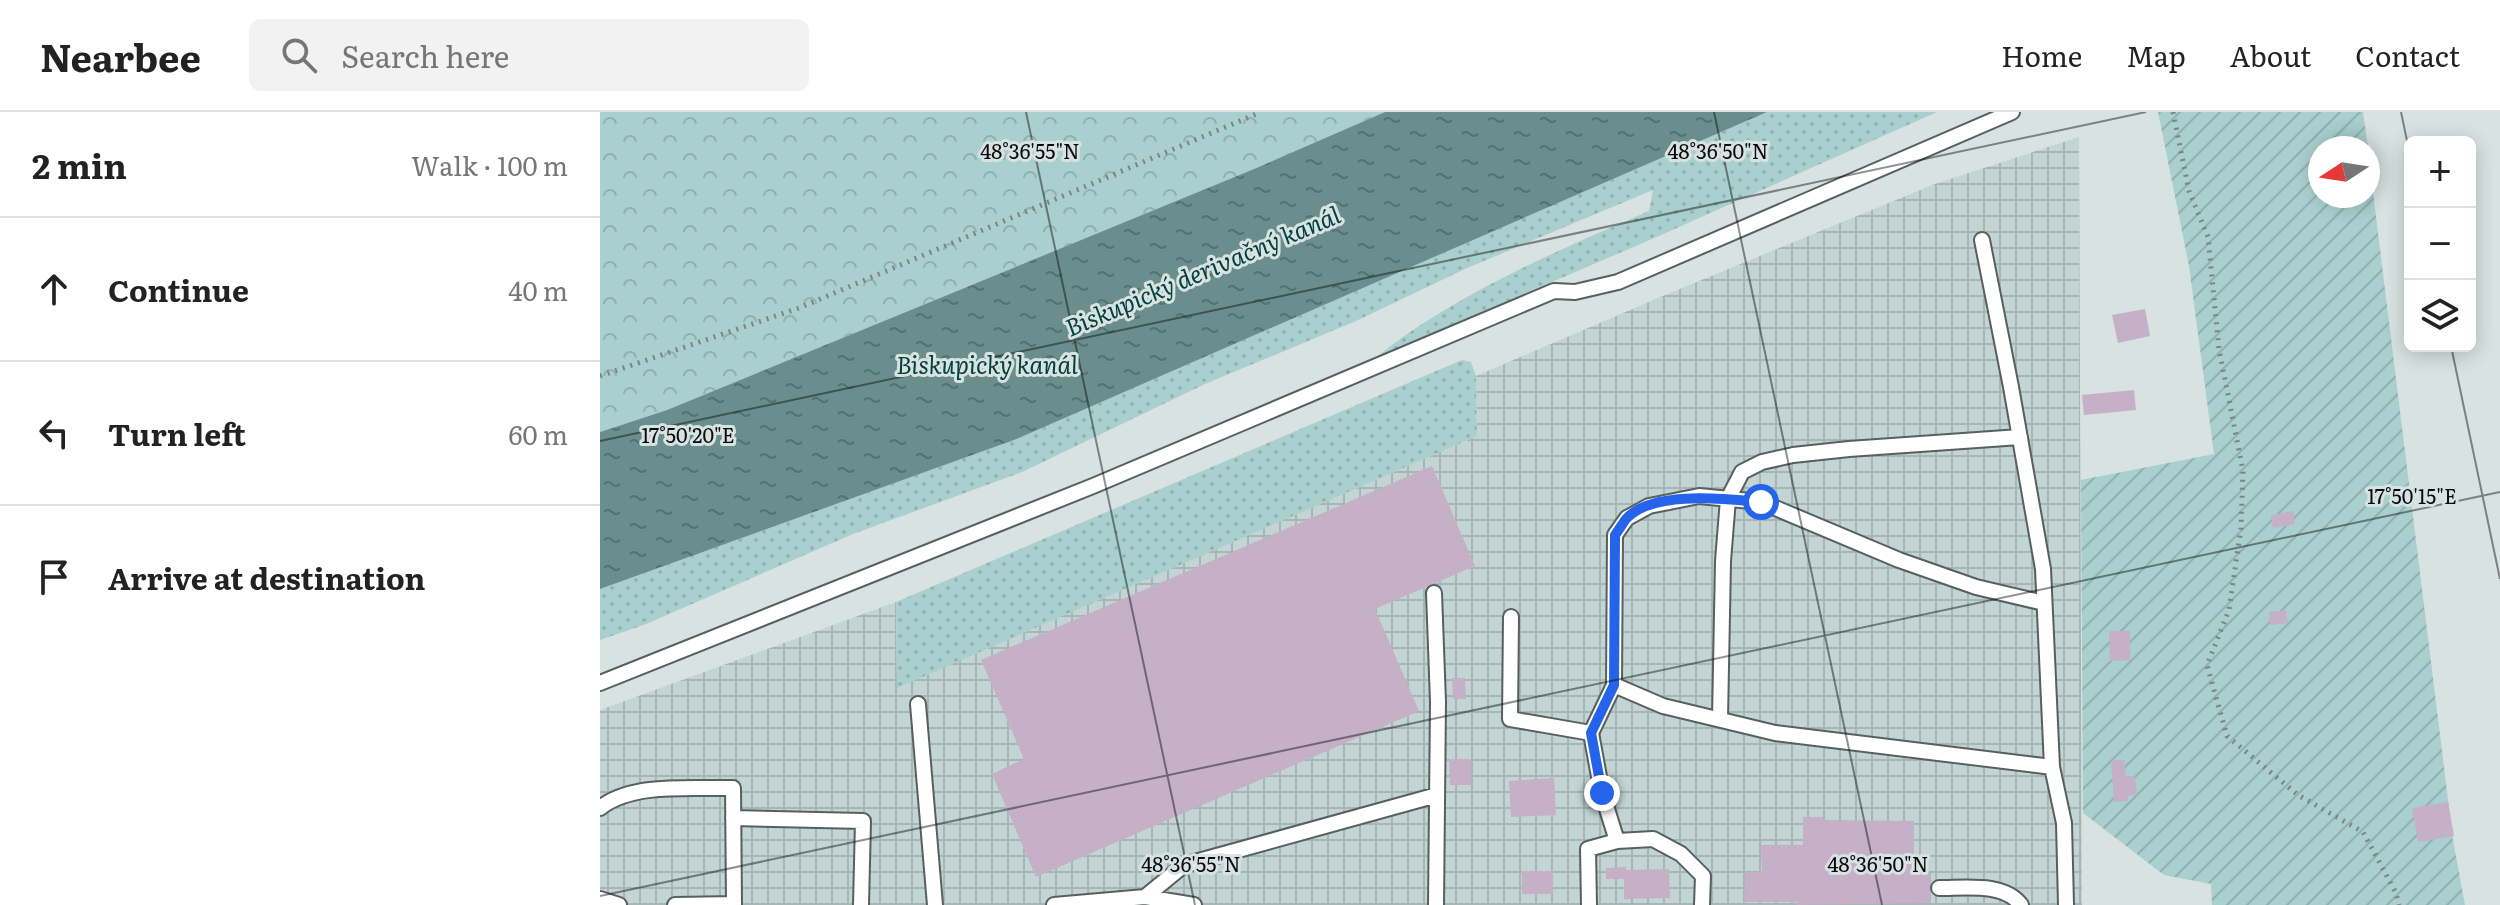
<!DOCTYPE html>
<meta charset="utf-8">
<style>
body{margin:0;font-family:Literata,serif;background:#f2f2f2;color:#222}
.controls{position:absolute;right:24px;top:24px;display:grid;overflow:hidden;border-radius:12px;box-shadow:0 4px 20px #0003}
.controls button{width:72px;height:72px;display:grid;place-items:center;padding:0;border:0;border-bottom:2px solid #e0e0e0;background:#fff;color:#222;font:40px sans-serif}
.compass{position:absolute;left:1708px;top:24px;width:72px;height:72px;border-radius:50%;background:#fff;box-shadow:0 4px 20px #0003;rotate:258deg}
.stop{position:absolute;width:24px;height:24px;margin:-18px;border:6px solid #2563eb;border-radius:50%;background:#fff}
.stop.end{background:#2563eb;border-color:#fff;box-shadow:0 2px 8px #0008}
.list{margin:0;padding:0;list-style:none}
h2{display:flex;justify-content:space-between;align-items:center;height:104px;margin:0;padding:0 32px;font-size:34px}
h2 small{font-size:26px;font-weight:400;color:#767676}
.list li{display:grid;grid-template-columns:52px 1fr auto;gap:24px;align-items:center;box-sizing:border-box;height:144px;padding:0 32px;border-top:2px solid #e0e0e0}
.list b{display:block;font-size:30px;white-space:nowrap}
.list em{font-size:26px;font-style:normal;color:#767676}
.icon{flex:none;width:44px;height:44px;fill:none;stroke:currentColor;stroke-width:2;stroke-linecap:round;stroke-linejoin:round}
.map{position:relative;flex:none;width:1900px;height:793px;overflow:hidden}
header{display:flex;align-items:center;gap:48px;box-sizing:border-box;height:112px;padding:0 40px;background:#fff;border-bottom:2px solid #e0e0e0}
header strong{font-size:38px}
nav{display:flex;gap:44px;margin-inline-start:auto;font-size:28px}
.search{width:560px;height:72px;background:#f2f2f2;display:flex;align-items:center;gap:20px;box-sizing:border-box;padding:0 28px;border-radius:12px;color:#767676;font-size:30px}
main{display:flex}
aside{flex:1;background:#fff}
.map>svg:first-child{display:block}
.industrial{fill:url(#industrial-grid)}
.grass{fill:url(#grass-dots)}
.forest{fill:url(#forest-crowns)}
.garden{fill:url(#garden-furrows)}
.water{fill:url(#water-ripples)}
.building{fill:#c5b0c8}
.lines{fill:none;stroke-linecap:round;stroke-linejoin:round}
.service-casing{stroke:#575f5f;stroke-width:18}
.path{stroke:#7d8484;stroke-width:5;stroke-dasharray:2 6;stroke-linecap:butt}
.service{stroke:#fff;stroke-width:14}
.route{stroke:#2563eb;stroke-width:10}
.ticks{fill:none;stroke:#090c0c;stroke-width:2;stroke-opacity:0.45}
.labels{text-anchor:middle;stroke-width:6;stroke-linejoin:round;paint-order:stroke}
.water-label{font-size:24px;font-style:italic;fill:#034040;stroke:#d8e2e1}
.ticks-label{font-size:20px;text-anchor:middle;fill:#090c0c;stroke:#d8e2e1;stroke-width:6;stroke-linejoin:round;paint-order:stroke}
</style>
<header>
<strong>Nearbee</strong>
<div class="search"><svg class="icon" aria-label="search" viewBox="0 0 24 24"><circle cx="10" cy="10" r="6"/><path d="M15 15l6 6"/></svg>Search here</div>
<nav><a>Home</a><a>Map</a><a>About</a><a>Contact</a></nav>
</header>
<main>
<aside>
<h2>2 min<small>Walk · 100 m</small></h2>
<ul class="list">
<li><svg class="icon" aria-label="ahead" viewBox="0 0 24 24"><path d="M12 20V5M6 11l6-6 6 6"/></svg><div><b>Continue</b></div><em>40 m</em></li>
<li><svg class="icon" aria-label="left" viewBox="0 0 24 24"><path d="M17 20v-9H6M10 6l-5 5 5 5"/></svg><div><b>Turn left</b></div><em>60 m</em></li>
<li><svg class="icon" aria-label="arrive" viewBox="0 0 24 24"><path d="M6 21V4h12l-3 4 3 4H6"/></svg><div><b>Arrive at destination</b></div></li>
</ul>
</aside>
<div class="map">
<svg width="1900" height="793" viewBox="0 0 1900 793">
<defs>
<pattern id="industrial-grid" width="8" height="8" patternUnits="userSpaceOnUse" patternTransform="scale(2)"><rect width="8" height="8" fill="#c2d5d4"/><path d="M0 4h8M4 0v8" fill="none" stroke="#a5b6b5"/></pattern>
<pattern id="grass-dots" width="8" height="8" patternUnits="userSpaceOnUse" patternTransform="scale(2)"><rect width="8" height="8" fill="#a9cfce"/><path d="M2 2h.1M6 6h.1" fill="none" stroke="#90b1b0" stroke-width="1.8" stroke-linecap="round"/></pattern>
<pattern id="forest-crowns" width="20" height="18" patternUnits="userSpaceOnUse" patternTransform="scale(2)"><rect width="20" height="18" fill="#a9cfce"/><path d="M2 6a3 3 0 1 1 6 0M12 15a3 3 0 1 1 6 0" fill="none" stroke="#90b1b0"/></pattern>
<pattern id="garden-furrows" width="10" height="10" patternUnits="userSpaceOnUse" patternTransform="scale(2)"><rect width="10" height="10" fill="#a9cfce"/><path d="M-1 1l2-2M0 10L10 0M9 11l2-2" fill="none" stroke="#90b1b0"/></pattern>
<pattern id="water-ripples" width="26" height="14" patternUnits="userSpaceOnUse" patternTransform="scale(2)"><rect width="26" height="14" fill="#698e8d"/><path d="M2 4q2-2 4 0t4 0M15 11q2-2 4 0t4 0" fill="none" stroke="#557272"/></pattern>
</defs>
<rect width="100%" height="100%" fill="#d8e2e1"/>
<path class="industrial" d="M1479,25l3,768h-1482v-195l296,-108 1,85 580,-251 -1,-60 189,-81 270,-111z"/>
<path class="grass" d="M1167,0h170l-285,127 -275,118c21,-18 43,-32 66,-46 66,-40 135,-69 206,-100l4,-21 -186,78 -111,53 -151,63 -183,88 -169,62 -207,90 -46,16v-51l414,-149z
M862,248l9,2 5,14 1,60 -580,252 -1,-86z"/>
<path class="forest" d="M0,0h785l-131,57 -587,241 -67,22z"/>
<path class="garden" d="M1558,0h205l5,36h-48v48h48v-44l85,688 12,65h-253l-1,-21 -47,-9 -81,-62 -2,-333 133,-26 -25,-188z"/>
<path class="water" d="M785,0h382l-753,328 -414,149v-157l67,-22 587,-241z"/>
<path class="building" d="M1545,197l5,27 -32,7 -6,-28z
M1534,278l2,20 -52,5 -2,-20z
M832,354l43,100 -100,43 44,102 -383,166 -44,-103 32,-15 -43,-99z
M1693,399l2,13 -22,4 -2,-13z
M1686,498l2,13 -18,2 -1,-13z
M1509,519h21v29l-20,1z
M852,566h13l1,21h-13z
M849,647h22v26h-21z
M1524,648l2,16h9l2,19 -9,1v5l-14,1 -3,-41z
M954,666l2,37 -45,2 -2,-36z
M1848,690l6,34 -36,6 -6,-34z
M1203,705h21l-1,3 91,1v52h17v30l-134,2v-3h-53l1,-30h17l-1,-27h42z
M1026,755v3l43,-1 1,29 -46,1v-20h-18v-11z
M922,759h31v23h-31z"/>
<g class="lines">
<g class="service-casing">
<path id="service" d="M1382,128l29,147 32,182 9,198 12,56 2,82
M834,481l4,109 -2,203
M1444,491l-68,-16 -77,-27 -138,-58 -62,-6 -50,10 -22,12 -12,17 -1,150 49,21 112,27 277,34
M911,505l-1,102 81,14 23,-48
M0,571l493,-197 461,-195 21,1 43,-10 394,-170
M318,592l17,201
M1120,607l3,-158 5,-62 14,-27 20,-10 31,-7 56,-6 171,-12
M0,696c32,-26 93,-19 133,-20l1,116 -59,1
M133,706l130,3 -2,84
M1017,729l36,-2 28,15 22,22 -1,29
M1339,776c26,0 65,-6 82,17
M545,785l39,-32 253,-70
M0,787l19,6
M454,793l91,-8 49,8
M989,793l-1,-56 29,-8 -15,-48 -11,-60"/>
</g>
<path class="path" d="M1573,0l16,79 19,46 11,112 24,122 -2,57 -12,82 -22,55 20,71 71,59 65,37 33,61 3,12
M0,264l199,-68 462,-196"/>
<use href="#service" class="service"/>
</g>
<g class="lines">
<path class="route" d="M1002,681l-11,-60 23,-48 1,-150c4,-5 7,-11 11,-16 26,-29 100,-20 135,-17"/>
</g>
<path class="ticks" d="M426,0l169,793M1114,0l168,793M1801,0l9,43M1851,234l49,233M0,329l1546,-329M0,784l1900,-404"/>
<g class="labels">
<g class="water-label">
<text transform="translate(603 160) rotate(-23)" y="8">Biskupický derivačný kanál</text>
<text x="387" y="262">Biskupický kanál</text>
</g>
</g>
<g class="ticks-label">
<text x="430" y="47">48°36'55"N</text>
<text x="1118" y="47">48°36'50"N</text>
<text x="88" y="331">17°50'20"E</text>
<text x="1812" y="392">17°50'15"E</text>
<text x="591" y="760">48°36'55"N</text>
<text x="1278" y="760">48°36'50"N</text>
</g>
</svg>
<div class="controls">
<button>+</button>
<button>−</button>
<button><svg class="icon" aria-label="layers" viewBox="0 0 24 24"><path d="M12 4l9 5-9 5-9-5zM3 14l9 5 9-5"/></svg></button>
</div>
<svg class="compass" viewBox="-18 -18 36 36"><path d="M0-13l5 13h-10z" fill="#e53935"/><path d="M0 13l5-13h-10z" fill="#767676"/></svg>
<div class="stop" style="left:1161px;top:390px"></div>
<div class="stop end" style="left:1002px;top:681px"></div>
</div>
</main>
